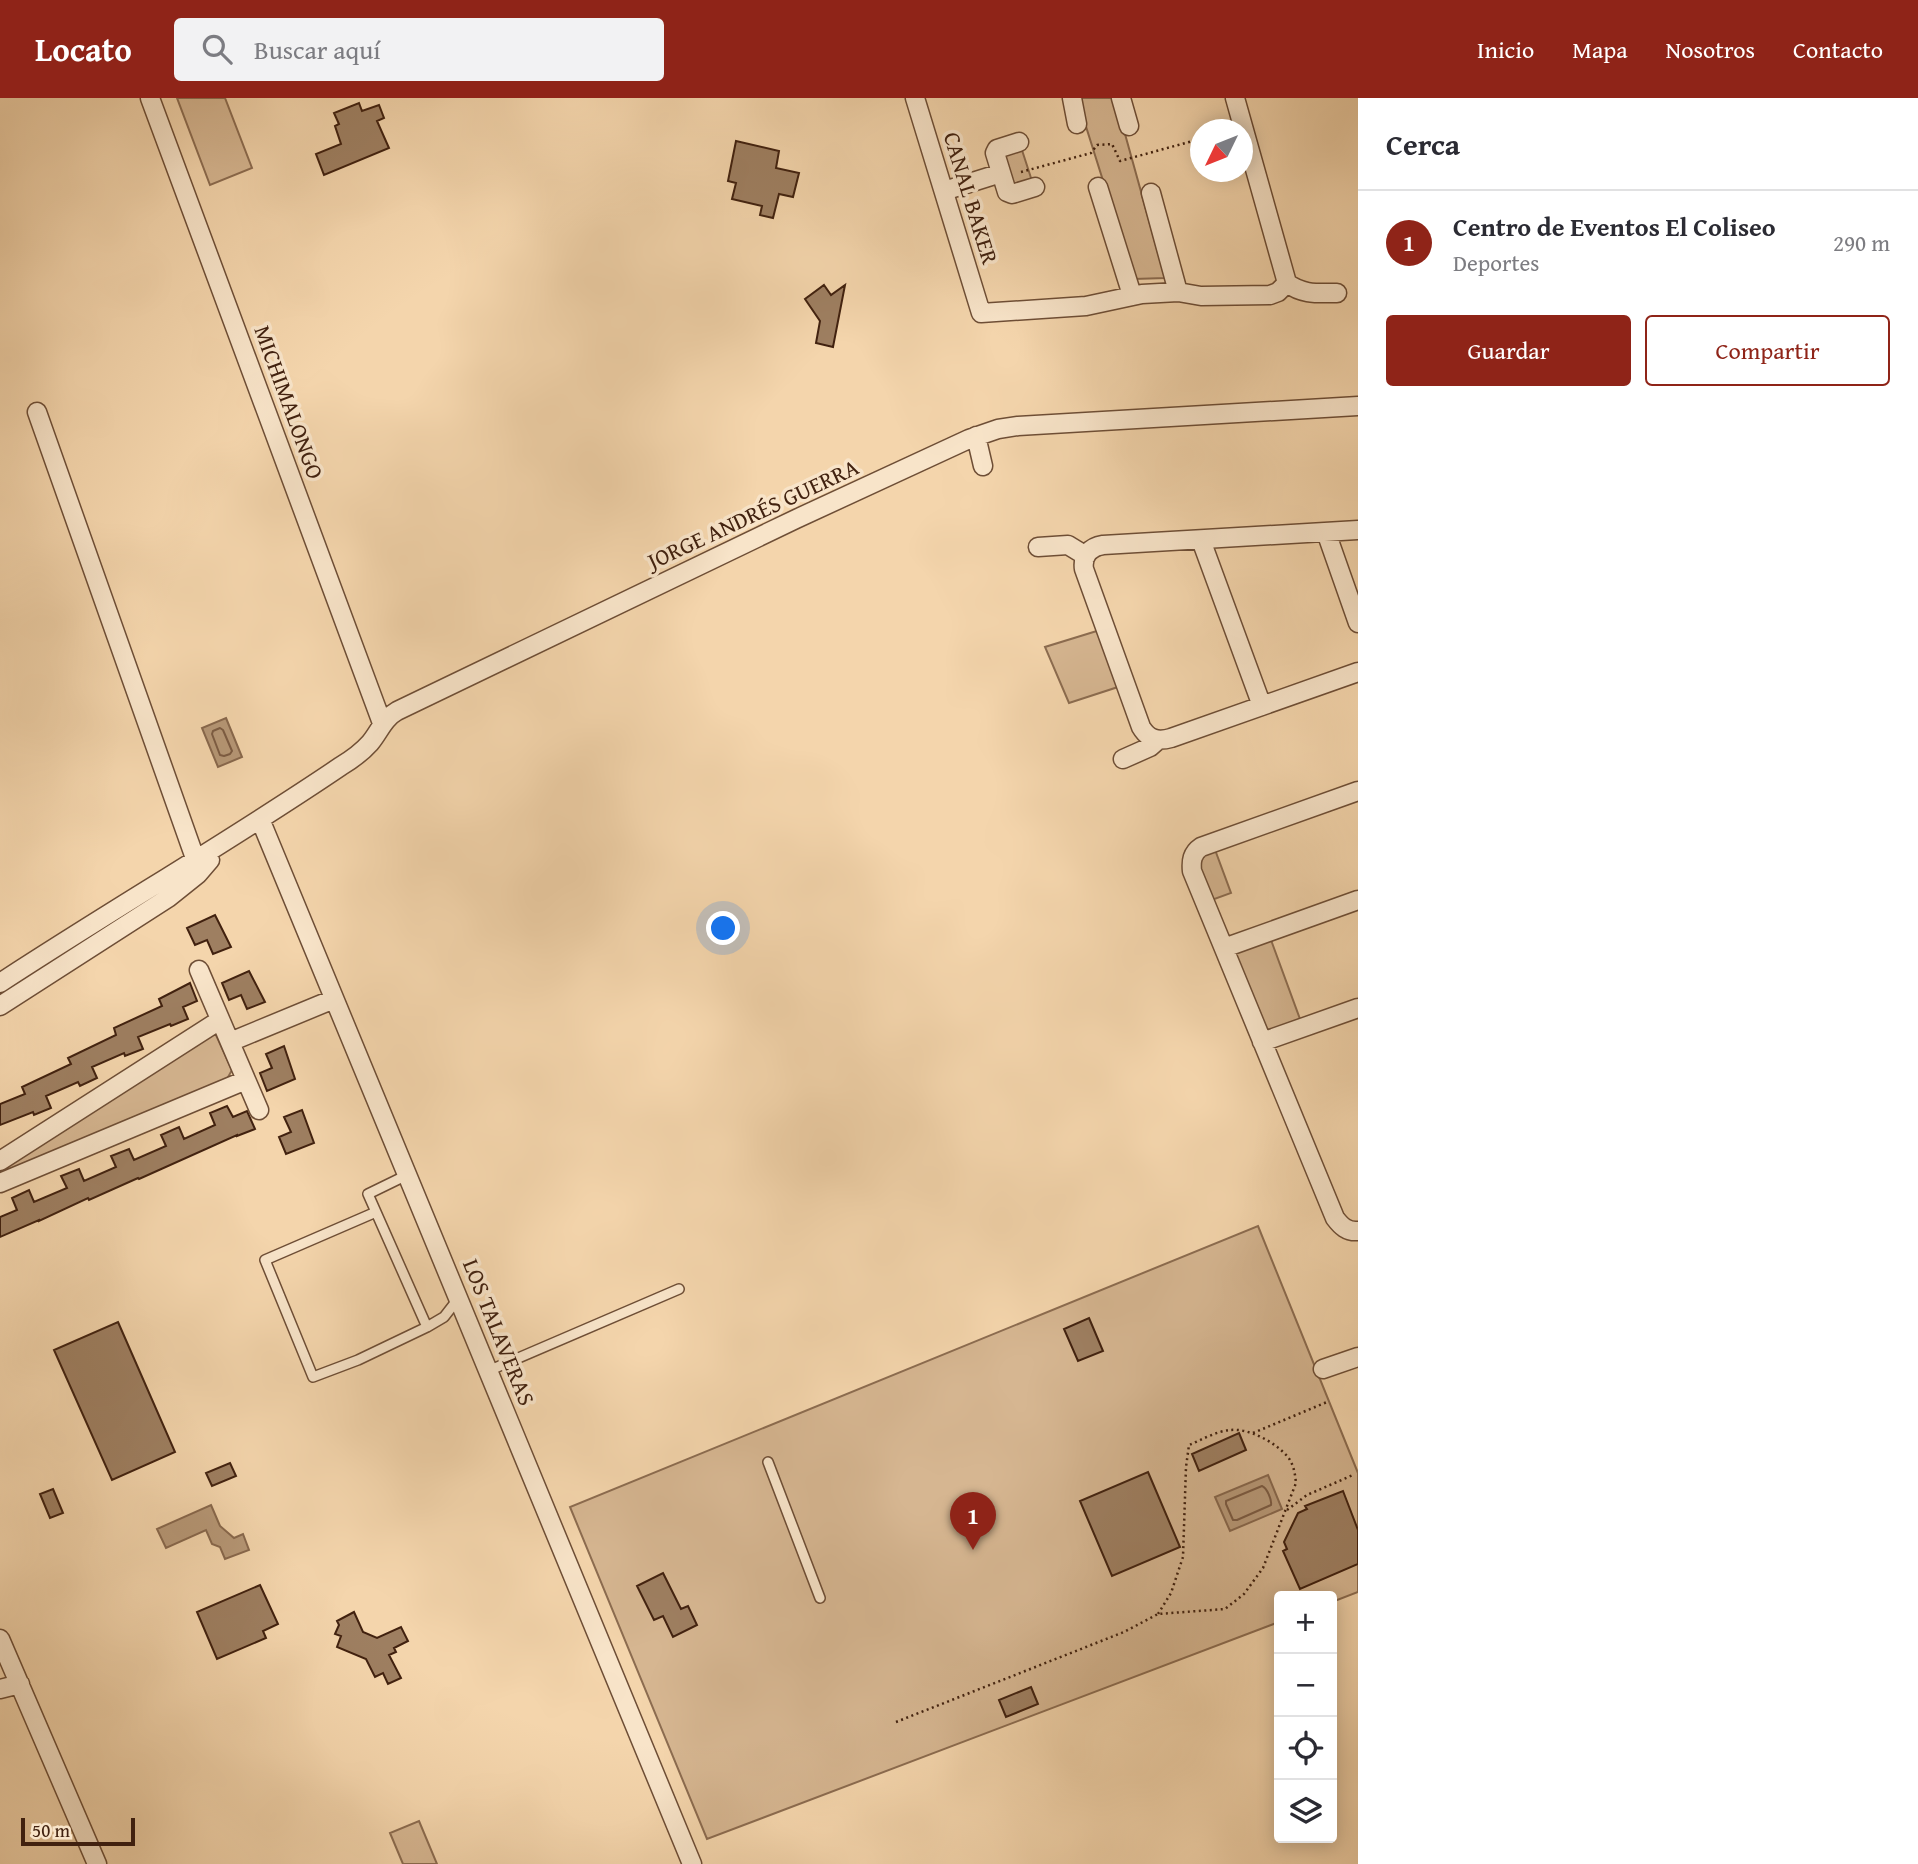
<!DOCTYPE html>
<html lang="es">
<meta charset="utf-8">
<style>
body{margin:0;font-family:"Gentium Book Plus",serif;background:#f2f2f3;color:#2b2b33}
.controls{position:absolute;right:21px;bottom:21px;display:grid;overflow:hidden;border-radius:7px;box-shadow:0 4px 18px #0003}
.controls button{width:63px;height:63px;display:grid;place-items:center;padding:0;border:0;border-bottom:2px solid #e1e1e2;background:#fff;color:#2b2b33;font:35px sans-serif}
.compass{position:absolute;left:1190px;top:21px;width:63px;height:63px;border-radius:50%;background:#fff;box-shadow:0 4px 18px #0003;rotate:227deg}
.scale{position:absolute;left:21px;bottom:18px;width:114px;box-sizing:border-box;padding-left:7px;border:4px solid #41210f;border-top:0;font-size:19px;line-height:24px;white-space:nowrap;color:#41210f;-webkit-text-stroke:5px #f8e4c9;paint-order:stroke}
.you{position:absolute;left:724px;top:831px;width:24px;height:24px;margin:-18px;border:5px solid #fff;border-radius:50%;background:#1a73e8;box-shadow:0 0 0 10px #1a73e833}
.badge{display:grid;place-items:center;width:46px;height:46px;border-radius:50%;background:#8f2418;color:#fff;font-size:23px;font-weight:700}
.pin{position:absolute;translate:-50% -58px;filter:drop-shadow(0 2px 4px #0008)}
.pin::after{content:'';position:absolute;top:37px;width:24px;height:21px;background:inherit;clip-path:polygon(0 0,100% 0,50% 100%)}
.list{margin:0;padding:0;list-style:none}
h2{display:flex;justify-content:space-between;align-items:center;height:91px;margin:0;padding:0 28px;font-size:30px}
h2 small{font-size:23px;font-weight:400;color:#7c7c81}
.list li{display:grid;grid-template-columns:46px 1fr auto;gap:21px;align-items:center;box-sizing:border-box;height:105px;padding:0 28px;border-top:2px solid #e1e1e2}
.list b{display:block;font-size:26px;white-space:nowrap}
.list p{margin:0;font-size:23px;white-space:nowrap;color:#7c7c81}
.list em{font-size:23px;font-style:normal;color:#7c7c81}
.actions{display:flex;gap:14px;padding:21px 28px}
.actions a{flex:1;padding:16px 0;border:2px solid #8f2418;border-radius:7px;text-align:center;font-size:24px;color:#8f2418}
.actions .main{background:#8f2418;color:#fff}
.icon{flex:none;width:38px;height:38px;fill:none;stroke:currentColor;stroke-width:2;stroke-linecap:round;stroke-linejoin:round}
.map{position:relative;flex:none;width:1358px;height:1766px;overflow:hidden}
header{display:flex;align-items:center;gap:42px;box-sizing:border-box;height:98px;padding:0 35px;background:#8f2418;color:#fff}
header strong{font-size:33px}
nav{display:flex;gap:38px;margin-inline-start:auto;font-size:24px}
.search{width:490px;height:63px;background:#f2f2f3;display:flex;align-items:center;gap:18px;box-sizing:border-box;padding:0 24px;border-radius:7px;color:#7c7c81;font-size:26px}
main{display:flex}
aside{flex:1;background:#fff}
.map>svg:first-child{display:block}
.green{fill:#d6b691;stroke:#8c6c50;stroke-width:2}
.water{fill:#b79877;stroke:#88684d;stroke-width:2}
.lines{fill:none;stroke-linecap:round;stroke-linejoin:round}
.shore{stroke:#7c5c43;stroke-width:2}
.building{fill:#9e7f61;stroke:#41210f;stroke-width:2}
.service-casing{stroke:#6e4e36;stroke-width:12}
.minor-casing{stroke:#6e4e36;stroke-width:21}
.path{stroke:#41210f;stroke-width:2.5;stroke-dasharray:2 3.5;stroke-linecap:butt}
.service{stroke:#f8e4c9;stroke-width:9}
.minor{stroke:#f8e4c9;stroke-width:18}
.labels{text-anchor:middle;stroke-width:7;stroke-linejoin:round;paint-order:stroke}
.street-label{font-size:23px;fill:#41210f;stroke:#f8e4c9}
</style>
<header>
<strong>Locato</strong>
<div class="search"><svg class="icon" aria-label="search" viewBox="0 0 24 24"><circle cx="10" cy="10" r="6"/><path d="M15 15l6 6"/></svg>Buscar aquí</div>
<nav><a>Inicio</a><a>Mapa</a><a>Nosotros</a><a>Contacto</a></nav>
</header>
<main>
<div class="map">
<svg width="1358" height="1766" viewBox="0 0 1358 1766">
<rect width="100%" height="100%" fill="#f4d5ac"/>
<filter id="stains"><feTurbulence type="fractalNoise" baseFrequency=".00286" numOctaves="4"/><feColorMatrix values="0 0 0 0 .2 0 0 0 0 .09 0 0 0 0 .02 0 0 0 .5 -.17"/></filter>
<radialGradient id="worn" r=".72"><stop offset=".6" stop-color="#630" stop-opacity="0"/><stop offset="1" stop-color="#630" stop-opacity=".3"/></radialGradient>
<path class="green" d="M177,0h48l27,70 -42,17z
M1077,0h38l50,180 -31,1z
M1021,49l11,34 -24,7 -10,-33z
M1100,532l21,56 -52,17 -24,-56z
M1214,749l17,46 -22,8 -11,-40z
M1271,842l29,79 -38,14 -29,-79z
M206,936l10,1 16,35 -5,9 -227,98v-11z
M1258,1128l100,247v119l-26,10v-6h-53v26l-572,217 -137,-332z
M419,1723l18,43h-34l-13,-31z"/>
<path class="water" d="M226,620l16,39 -24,10 -16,-39z
M1268,1377l14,34 -52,22 -15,-34z
M211,1407l9,21 14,12 9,-4 6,16 -24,9 -5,-12 -8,-3 -6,-14 -40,18 -9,-19z"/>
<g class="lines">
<path class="shore" d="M220,630l3,2 9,21 -2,3 -6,2 -4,-1 -8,-21 1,-3z
M1262,1388c5,2 10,14 9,19l-34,15h-4l-7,-16v-3z"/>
</g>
<path class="building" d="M359,5l3,8 17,-6 5,13 -7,3 12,27 -65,27 -8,-21 25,-10 -6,-18 4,-2 -5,-11z
M736,43l43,10 -3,17 23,5 -6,24 -14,-3 -6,24 -13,-3 2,-9 -30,-7 4,-16 -8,-2z
M824,187l7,10 14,-10 -12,62 -17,-4 4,-22 -15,-22z
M215,817l16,32 -18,7 -6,-14 -12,5 -8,-17z
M249,873l16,31 -18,7 -6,-14 -12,5 -7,-17z
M190,885l7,18 -14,6 5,12 -17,7 -1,-2 -32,13 5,12 -18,7 -1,-3 -32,14 5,11 -17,8 -2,-4 -32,14 5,12 -17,7 -1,-3 -33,13v-21l25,-10 -3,-7 49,-23 -3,-6 48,-23 -2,-7 48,-22 -3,-7z
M284,948l11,33 -28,12 -7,-18 12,-5 -6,-14z
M227,1008l6,11 14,-6 8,18 -18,7v-1l-98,44 -1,-1 -49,22 -1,-2 -49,23v-1l-39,17v-20l17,-7 -5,-12 17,-8 5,12 33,-14 -6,-12 18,-7 5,12 32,-14 -5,-11 18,-7 5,11 32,-14 -5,-11 18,-8 5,12 31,-14 -5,-12z
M302,1012l12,33 -28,11 -7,-17 12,-5 -7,-15z
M1089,1220l14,33 -25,10 -14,-32z
M118,1224l57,130 -63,28 -58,-130z
M1239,1335l7,17 -47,21 -7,-17z
M230,1365l6,13 -24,10 -6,-13z
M1148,1374l32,75 -68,29 -32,-75z
M53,1391l10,24 -13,5 -10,-24z
M1343,1393l15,39v34l-58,25 -17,-38 4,-2 -3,-7 14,-29 9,-4 -2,-3z
M663,1475l18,36 7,-3 9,19 -24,12 -10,-21 -9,4 -17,-34z
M260,1487l18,39 -15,7 3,7 -49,21 -20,-47z
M354,1514l9,20 14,6 24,-11 7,14 -14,7 2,4 -7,3 12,23 -13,6 -5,-11 -8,4 -9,-18 -29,-12 4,-11 -6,-2 4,-9 -2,-4z
M1031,1589l7,17 -32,13 -7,-17z"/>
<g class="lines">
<g class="service-casing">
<path id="service" d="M407,1077l-39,19 59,133
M376,1114l-111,48 48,117 45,-17 69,-33 17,-10 14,-18
M488,1273l191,-82
M768,1364l52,136"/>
</g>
<g class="minor-casing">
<path id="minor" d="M150,0l232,625
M915,0l66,215 105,-7 56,-12 36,-2 23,4 69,-1 8,-3 9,-9
M1072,0l5,26
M1121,0l8,28
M1235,0l52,185
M1019,44l-22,7 -2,4 12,39 5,2 23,-7
M1098,89l34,108
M944,93l57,-18
M1151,95l27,99
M1287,185c16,12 31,10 50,10
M37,314c54,149 105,300 159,449
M976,338l7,30
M1358,432l-255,15c-13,2 -21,11 -19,24l57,158c7,12 16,15 30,11l187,-66
M1326,434l32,91
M1201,442l61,166
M1038,449l30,-2 18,11
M1123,661l27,-12 8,-7
M1358,693l-157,56c-9,6 -10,14 -9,24l143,347c6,8 12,14 23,13
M260,721l432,1045
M1224,850l134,-48
M199,872l60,140
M0,885c113,-74 229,-141 341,-217 10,-6 21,-14 29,-23 10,-12 13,-24 27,-32l399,-192 173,-80 29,-10 20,-3 340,-20
M0,908l168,-108 30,-24 12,-14
M230,944l104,-43
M1262,944l96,-34
M0,1063l220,-141
M0,1085l246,-103
M1323,1271l35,-12
M0,1541l97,225
M0,1591l20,-5"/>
</g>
<path class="path" d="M1021,74l70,-19 6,-8 15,-1 8,17 80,-22
M1253,1335l74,-31
M1287,1412l20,-15 46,-20
M896,1624l228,-90 34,-18 67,-5 19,-15 19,-26 33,-85c-1,-9 -2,-18 -8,-26 -13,-15 -39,-29 -58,-27 -13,1 -29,10 -41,15l-3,22 -3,90 -12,36 -13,21"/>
<use href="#service" class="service"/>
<use href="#minor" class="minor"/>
</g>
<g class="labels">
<g class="street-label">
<text transform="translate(971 100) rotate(73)" y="8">CANAL BAKER</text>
<text transform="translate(289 304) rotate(70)" y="8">MICHIMALONGO</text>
<text transform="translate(753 416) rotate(-25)" y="8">JORGE ANDRÉS GUERRA</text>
<text transform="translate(499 1234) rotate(68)" y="8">LOS TALAVERAS</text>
</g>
</g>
<rect width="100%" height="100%" filter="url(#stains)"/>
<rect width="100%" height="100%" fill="url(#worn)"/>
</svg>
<div class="controls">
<button>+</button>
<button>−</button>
<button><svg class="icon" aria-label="locate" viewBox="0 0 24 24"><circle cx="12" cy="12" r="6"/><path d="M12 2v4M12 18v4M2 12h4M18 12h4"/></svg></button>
<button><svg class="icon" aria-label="layers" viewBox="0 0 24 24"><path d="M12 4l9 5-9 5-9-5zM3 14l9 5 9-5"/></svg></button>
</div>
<svg class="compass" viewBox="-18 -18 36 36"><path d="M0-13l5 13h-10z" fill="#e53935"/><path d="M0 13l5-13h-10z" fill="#7c7c81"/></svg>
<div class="scale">50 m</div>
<div class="you"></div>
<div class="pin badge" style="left:973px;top:1452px">1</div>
</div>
<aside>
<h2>Cerca<small></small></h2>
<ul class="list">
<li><span class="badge">1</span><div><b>Centro de Eventos El Coliseo</b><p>Deportes</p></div><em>290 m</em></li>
</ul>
<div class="actions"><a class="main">Guardar</a><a>Compartir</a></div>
</aside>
</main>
